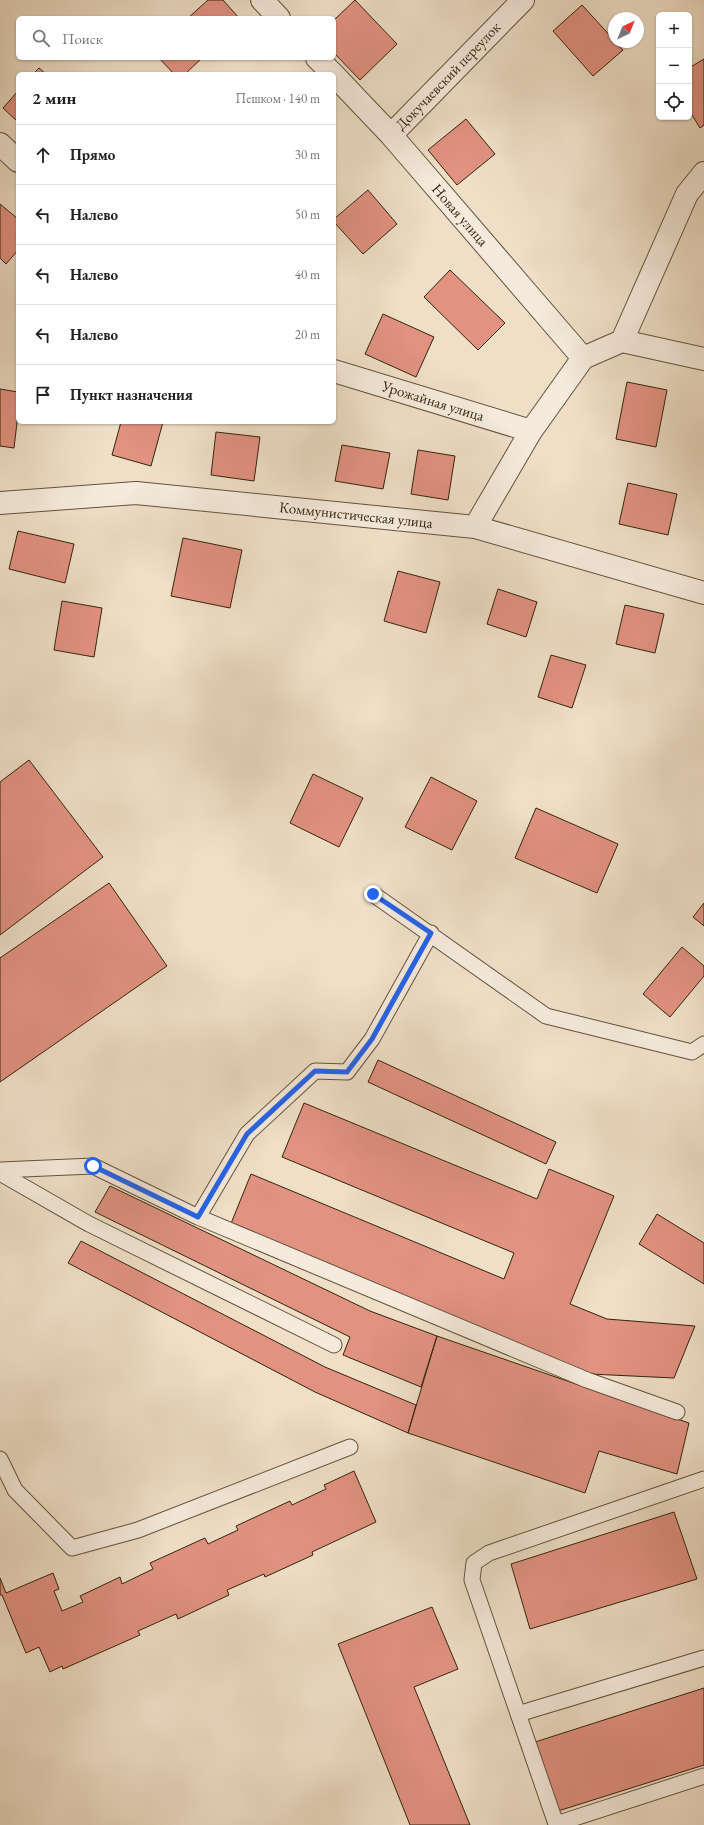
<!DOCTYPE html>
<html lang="ru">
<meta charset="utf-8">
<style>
body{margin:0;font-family:"EB Garamond",serif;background:#f2f2f2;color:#222}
.controls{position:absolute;right:12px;top:12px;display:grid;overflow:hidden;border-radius:6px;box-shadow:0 1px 3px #0004}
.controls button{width:36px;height:36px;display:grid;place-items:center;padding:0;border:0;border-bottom:1px solid #e0e0e0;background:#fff;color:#222;font:20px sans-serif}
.compass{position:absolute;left:608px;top:12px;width:36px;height:36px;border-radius:50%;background:#fff;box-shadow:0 1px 3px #0004;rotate:43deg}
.stop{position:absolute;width:12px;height:12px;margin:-9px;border:3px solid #2563eb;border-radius:50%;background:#fff}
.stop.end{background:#2563eb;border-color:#fff;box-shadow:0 1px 4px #0008}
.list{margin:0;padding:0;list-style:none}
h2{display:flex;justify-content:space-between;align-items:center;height:52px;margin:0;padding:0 16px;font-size:17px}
h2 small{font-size:13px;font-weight:400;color:#767676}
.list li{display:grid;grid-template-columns:26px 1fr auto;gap:12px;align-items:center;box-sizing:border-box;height:60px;padding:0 16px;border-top:1px solid #e0e0e0}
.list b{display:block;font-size:15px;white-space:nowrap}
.list em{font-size:13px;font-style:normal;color:#767676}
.icon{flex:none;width:22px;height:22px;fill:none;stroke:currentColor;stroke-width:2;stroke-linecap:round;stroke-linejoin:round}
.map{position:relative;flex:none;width:704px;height:1825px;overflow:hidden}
.search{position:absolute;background:#fff;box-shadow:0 1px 3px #0004;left:16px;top:16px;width:320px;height:44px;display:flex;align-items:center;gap:10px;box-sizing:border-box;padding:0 14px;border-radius:6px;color:#767676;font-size:15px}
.panel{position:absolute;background:#fff;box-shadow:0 1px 3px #0004;left:16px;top:72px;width:320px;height:352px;border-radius:6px}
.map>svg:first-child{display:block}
.building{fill:#e19281;stroke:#34240d}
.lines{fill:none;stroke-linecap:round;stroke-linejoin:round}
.lane-casing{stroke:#63533c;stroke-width:17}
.street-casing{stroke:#63533c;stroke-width:24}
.lane{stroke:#f5eadb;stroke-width:15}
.street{stroke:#f5eadb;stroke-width:22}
.route{stroke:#2563eb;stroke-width:5}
.labels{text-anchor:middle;stroke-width:3.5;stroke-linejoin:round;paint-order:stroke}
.street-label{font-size:15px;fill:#34240d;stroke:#f5eadb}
</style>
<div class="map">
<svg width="704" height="1825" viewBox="0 0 704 1825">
<rect width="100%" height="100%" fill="#efdfc7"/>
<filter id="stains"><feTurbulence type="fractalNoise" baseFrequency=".005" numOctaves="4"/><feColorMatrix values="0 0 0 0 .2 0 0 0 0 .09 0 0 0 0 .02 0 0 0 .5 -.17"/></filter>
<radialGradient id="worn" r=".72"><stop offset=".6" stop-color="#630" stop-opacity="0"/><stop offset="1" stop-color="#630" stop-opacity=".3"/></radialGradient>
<path class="building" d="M208,0h15l16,18h-51z
M355,0l42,44 -37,36 -26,-27v-33z
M582,5l32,35v2l9,8 -30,26 -40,-45z
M159,58h43l-17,16h-11z
M704,59v66l-4,3 -11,-18v-42z
M39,68l7,6h-13z
M18,91v31l-15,-14z
M466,119l29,35 -38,31 -29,-35z
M368,190l29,34 -34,30 -29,-32v-3z
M0,204l18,15v31l-12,14 -6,-6z
M450,270l55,53 -27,27 -54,-53z
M383,314l51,23 -18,40 -51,-23z
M627,382l40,8 -11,57 -40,-8z
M0,389l18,3v22l-4,34 -14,-2z
M121,422h42l-12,44 -39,-11z
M216,432l44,5 -6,44 -43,-6z
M342,445l48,8 -7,36 -48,-8z
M418,450l37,6 -7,44 -37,-6z
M628,483l49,11 -9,41 -49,-11z
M18,531l56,13 -9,39 -56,-14z
M183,538l59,12 -12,58 -59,-12z
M398,571l42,11 -14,51 -42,-12z
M498,589l39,13 -11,35 -39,-13z
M62,601l40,7 -8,49 -40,-7z
M625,605l39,9 -9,39 -39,-9z
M551,655l35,10 -14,43 -34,-11z
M29,760l74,97 -103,78v-153z
M313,774l50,24 -24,49 -49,-24z
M431,777l46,24 -25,49 -47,-23z
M536,808l82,36 -21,49 -82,-35z
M109,883l58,83 -167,116v-124z
M704,903v23l-11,-9z
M682,947l22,19v10l-34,41 -27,-23z
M378,1060l178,82 -10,22 -178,-82z
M304,1103l233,96 12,-30 65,27 -44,108 37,15 88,7 -21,52 -84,-4 -360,-148 21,-52 253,105 10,-26 -232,-96z
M110,1186l260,125 67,25 -16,51 -78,-32 7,-18 -255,-125z
M657,1214l47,29v41l-65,-40z
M81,1241l244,126 91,38 -8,28 -93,-41 -247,-129z
M437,1336l252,87 -12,51 -78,-23 -14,42 -177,-60z
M354,1471l22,51 -64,30 1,3 -48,22 -1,-3 -37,16 2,5 -51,24 -2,-5 -38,17 2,4 -77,34 -1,-3 -12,6 -11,-25 -13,6 -24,-58h-2v-17l6,15 47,-20 6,16 -5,2 8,20 21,-9 -3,-6 40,-19 2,7 31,-15 -3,-6 55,-25 3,6 30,-14 -2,-4 54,-25 2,4 34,-16 -2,-4z
M674,1512l23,67 -167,50 -19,-65z
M432,1607l26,62 -44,18 56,138h-60l-72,-181z
M704,1688v77l-146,46 -23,-69z"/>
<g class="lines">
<g class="lane-casing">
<path id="lane" d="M373,894l173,122 146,36 12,-8
M0,1170l93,-4 105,51 389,163 90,32
M0,1173l89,51 245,121
M198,1217l49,-83 68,-63 32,1 25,-33 59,-106
M0,1459l15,31 57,58 66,-18 212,-83
M704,1479l-215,74 -15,10 -2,17 84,244 148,-48
M518,1714l186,-56"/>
</g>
<g class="street-casing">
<path id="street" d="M262,0l17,18
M317,58l16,16
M334,75l57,60 192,223
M391,135l132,-135
M0,144l18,17
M622,341l82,18
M334,371l197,60
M0,503l136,-10 339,34 229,66
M475,527l56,-96 52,-73 39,-17 65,-147 17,-21"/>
</g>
<use href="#lane" class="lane"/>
<use href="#street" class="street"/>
</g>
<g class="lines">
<path class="route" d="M93,1166l105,51 49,-83 68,-63 32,1 25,-33 59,-106 -58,-39"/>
</g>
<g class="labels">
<g class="street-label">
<text transform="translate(448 76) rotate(-46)" y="5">Докучаевский переулок</text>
<text transform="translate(460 215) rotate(49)" y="5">Новая улица</text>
<text transform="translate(433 401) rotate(17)" y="5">Урожайная улица</text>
<text transform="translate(356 515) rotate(6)" y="5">Коммунистическая улица</text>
</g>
</g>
<rect width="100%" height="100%" filter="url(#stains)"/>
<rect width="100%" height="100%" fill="url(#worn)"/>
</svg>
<div class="controls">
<button>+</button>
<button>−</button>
<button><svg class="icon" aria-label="locate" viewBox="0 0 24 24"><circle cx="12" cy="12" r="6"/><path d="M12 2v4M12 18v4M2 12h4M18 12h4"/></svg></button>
</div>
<svg class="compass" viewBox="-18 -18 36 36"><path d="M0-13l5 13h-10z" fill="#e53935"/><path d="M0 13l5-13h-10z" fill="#767676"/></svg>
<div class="stop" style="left:93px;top:1166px"></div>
<div class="stop end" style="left:373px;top:894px"></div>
<div class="search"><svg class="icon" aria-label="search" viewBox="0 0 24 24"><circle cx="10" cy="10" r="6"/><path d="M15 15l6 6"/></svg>Поиск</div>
<section class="panel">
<h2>2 мин<small>Пешком · 140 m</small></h2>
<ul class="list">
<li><svg class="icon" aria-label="ahead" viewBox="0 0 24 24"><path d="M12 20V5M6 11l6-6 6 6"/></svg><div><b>Прямо</b></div><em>30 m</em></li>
<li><svg class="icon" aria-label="left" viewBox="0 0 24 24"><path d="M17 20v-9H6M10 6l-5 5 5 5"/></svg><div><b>Налево</b></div><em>50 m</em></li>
<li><svg class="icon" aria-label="left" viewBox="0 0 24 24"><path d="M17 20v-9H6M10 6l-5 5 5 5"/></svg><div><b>Налево</b></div><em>40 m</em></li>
<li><svg class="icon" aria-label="left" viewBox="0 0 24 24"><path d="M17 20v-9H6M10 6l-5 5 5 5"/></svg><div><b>Налево</b></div><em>20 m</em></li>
<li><svg class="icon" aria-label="arrive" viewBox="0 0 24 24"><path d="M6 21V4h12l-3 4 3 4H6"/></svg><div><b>Пункт назначения</b></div></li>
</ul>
</section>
</div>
